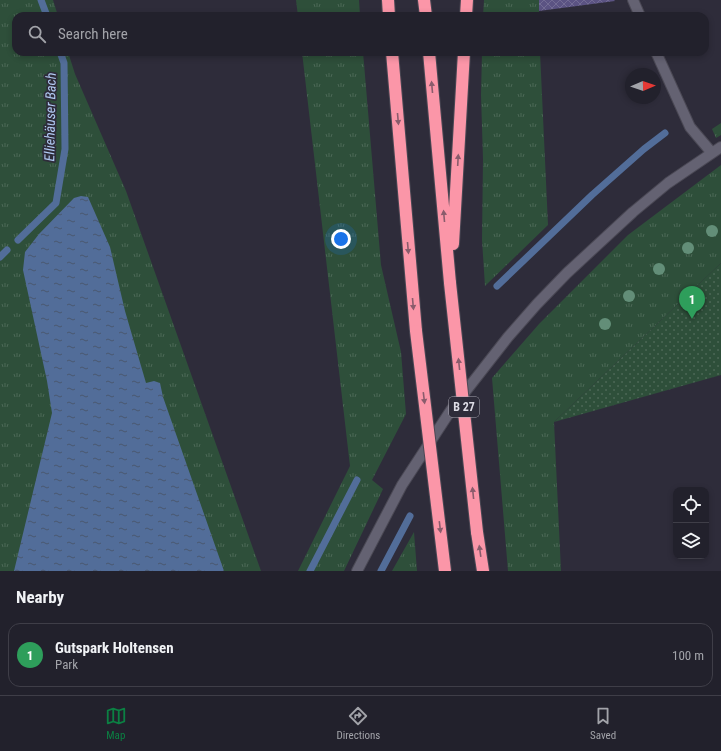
<!DOCTYPE html>
<meta charset="utf-8">
<style>
body{margin:0;font-family:"Roboto Condensed",sans-serif;background:#2a2934;color:#f1f3f6}
.controls{position:absolute;right:12px;bottom:12px;display:grid;overflow:hidden;border-radius:8px;box-shadow:0 2px 6px #0003}
.controls button{width:36px;height:36px;display:grid;place-items:center;padding:0;border:0;border-bottom:1px solid #3f3e48;background:#22212c;color:#f1f3f6;font:20px sans-serif}
.compass{position:absolute;left:625px;top:68px;width:36px;height:36px;border-radius:50%;background:#22212c;box-shadow:0 2px 6px #0003;rotate:88deg}
.you{position:absolute;left:341px;top:239px;width:14px;height:14px;margin:-10px;border:3px solid #fff;border-radius:50%;background:#1a73e8;box-shadow:0 0 0 6px #1a73e833}
.badge{display:grid;place-items:center;width:26px;height:26px;border-radius:50%;background:#0b8043;color:#fff;font-size:13px;font-weight:700}
.pin{position:absolute;translate:-50% -33px;filter:drop-shadow(0 1px 2px #0008)}
.pin::after{content:'';position:absolute;top:21px;width:14px;height:12px;background:inherit;clip-path:polygon(0 0,100% 0,50% 100%)}
.list{margin:0;padding:0;list-style:none}
h2{display:flex;justify-content:space-between;align-items:center;height:52px;margin:0;padding:0 16px;font-size:17px}
h2 small{font-size:13px;font-weight:400;color:#a2a3a9}
.list li{display:grid;grid-template-columns:26px 1fr auto;gap:12px;align-items:center;box-sizing:border-box;height:64px;margin:0 8px 8px;padding:0 8px;border:1px solid #3f3e48;border-radius:12px}
.list b{display:block;font-size:15px;white-space:nowrap}
.list p{margin:0;font-size:13px;white-space:nowrap;color:#a2a3a9}
.list em{font-size:13px;font-style:normal;color:#a2a3a9}
.icon{flex:none;width:22px;height:22px;fill:none;stroke:currentColor;stroke-width:2;stroke-linecap:round;stroke-linejoin:round}
.map{position:relative;flex:none;width:721px;height:571px;overflow:hidden}
.search{position:absolute;background:#22212c;box-shadow:0 2px 6px #0003;left:12px;right:12px;top:12px;height:44px;display:flex;align-items:center;gap:10px;box-sizing:border-box;padding:0 14px;border-radius:12px;color:#a2a3a9;font-size:15px}
.sheet{height:124px;background:#22212c}
nav{display:flex;justify-content:space-around;align-items:center;box-sizing:border-box;height:56px;border-top:1px solid #3f3e48;background:#22212c;font-size:11px;color:#a2a3a9}
nav a{display:grid;justify-items:center;gap:2px}
nav .on{color:#0b8043}
.map>svg:first-child{display:block}
.grass{fill:url(#grass-tufts)}
.park{fill:url(#park-dots)}
.water{fill:url(#water-ripples)}
.lines{fill:none;stroke-linecap:round;stroke-linejoin:round}
.stream{stroke:#526d99;stroke-width:7}
.building{fill:url(#building-cross-hatch)}
.minor-casing{stroke:#4a4854;stroke-width:12}
.highway-casing{stroke:#4a4854;stroke-width:14}
.minor{stroke:#646272;stroke-width:10}
.highway{stroke:#fb96a8;stroke-width:12}
.highway-bridge-casing{stroke:#4a4854;stroke-width:14;stroke-linecap:butt}
.highway-bridge{stroke:#fb96a8;stroke-width:12}
.tree{fill:#638e78}
.oneway{fill:#8a5c6c}
.labels{text-anchor:middle;stroke-width:3.5;stroke-linejoin:round;paint-order:stroke}
.shield{fill:#2e2c3a;stroke:#a8a7b2;stroke-width:1}
.shield-label{font-size:12px;font-weight:bold;fill:#dddce5}
.water-label{font-size:14px;font-style:italic;fill:#b1caf3;stroke:#2e2c3a}
</style>
<div class="map">
<svg width="721" height="571" viewBox="0 0 721 571">
<defs>
<pattern id="grass-tufts" width="24" height="20" patternUnits="userSpaceOnUse"><rect width="24" height="20" fill="#2e4f3a"/><path d="M3 7l-1-3M5 7V3M7 7l1-3M15 17l-1-3M17 17v-4M19 17l1-3" fill="none" stroke="#4c6856"/></pattern>
<pattern id="park-dots" width="8" height="8" patternUnits="userSpaceOnUse"><rect width="8" height="8" fill="#2e4f3a"/><path d="M2 2h.1M6 6h.1" fill="none" stroke="#4c6856" stroke-width="1.8" stroke-linecap="round"/></pattern>
<pattern id="water-ripples" width="26" height="14" patternUnits="userSpaceOnUse"><rect width="26" height="14" fill="#526d99"/><path d="M2 4q2-2 4 0t4 0M15 11q2-2 4 0t4 0" fill="none" stroke="#4a586f"/></pattern>
<pattern id="building-cross-hatch" width="8" height="8" patternUnits="userSpaceOnUse"><rect width="8" height="8" fill="#5b5383"/><path d="M0 0l8 8M0 8l8-8" fill="none" stroke="#726b94"/></pattern>
</defs>
<rect width="100%" height="100%" fill="#2e2c3a"/>
<path class="grass" d="M0,0h53l5,16h-42v36h52l7,22 51,117 135,380h-261z
M296,0h63l1,16h-62z
M484,0h55v16h-56z
M302,52h61l18,213 20,87 5,62 -34,66 11,9 -39,82h-46l52,-105z
M482,52h58l8,173 -63,61 -3,-46 1,-81 -2,-64z
M721,123v12l-5,3 -4,-9z
M721,165v98l-167,159 7,149h-53l-16,-193 47,-54 89,-89z
M414,532l3,39h-25z"/>
<path class="park" d="M721,263v112l-167,47z"/>
<path class="water" d="M81,196l7,1 22,50 15,64 21,72 8,-2 6,2 3,14 61,174h-210l38,-158 -5,-32 -24,-111 2,-18 14,-18 35,-36z"/>
<g class="lines">
<path class="stream" d="M41,0l6,16
M18,240l38,-37 9,-54 -1,-86 -4,-11
M0,257l7,-7
M497,286l95,-91 52,-46 21,-16
M310,571l47,-91
M381,571l29,-55"/>
</g>
<path class="building" d="M539,0h75l1,1 -76,10z"/>
<g class="lines">
<g class="minor-casing">
<path id="minor" d="M633,0l7,16
M656,52l34,75 22,26
M357,571l45,-86 49,-75 57,-73 29,-33 30,-31 66,-61 35,-29 53,-36"/>
</g>
<g class="highway-casing">
<path id="highway" d="M388,0l1,16
M424,0l2,16
M466,16l1,-16
M392,52l24,279
M429,52l21,231
M453,244l11,-192
M477,532l6,39"/>
</g>
<use href="#minor" class="minor"/>
<use href="#highway" class="highway"/>
<g class="highway-bridge-casing">
<path id="highway-bridge" d="M450,283l27,249
M416,331l29,240"/>
</g>
<use href="#highway-bridge" class="highway-bridge"/>
</g>
<g class="tree">
<circle cx="712" cy="231" r="6"/>
<circle cx="688" cy="248" r="6"/>
<circle cx="659" cy="269" r="6"/>
<circle cx="629" cy="296" r="6"/>
<circle cx="605" cy="324" r="6"/>
</g>
<defs><path id="oneway-solid" d="M-6-.8H1V-3.2L6.5 0L1 3.2V.8H-6Z"/></defs>
<g class="oneway">
<use href="#oneway-solid" transform="translate(432 87) rotate(-95)"/>
<use href="#oneway-solid" transform="translate(398 119) rotate(85)"/>
<use href="#oneway-solid" transform="translate(458 160) rotate(-87)"/>
<use href="#oneway-solid" transform="translate(444 216) rotate(-95)"/>
<use href="#oneway-solid" transform="translate(408 248) rotate(85)"/>
<use href="#oneway-solid" transform="translate(413 304) rotate(85)"/>
<use href="#oneway-solid" transform="translate(459 364) rotate(-96)"/>
<use href="#oneway-solid" transform="translate(424 398) rotate(83)"/>
<use href="#oneway-solid" transform="translate(473 493) rotate(-96)"/>
<use href="#oneway-solid" transform="translate(440 527) rotate(83)"/>
<use href="#oneway-solid" transform="translate(480 551) rotate(-98)"/>
</g>
<g class="labels">
<rect class="shield" x="449" y="397" width="30" height="20" rx="3"/>
<g class="shield-label">
<text x="464" y="411">B 27</text>
</g>
<g class="water-label">
<text transform="translate(50 117) rotate(-89)" y="5">Elliehäuser Bach</text>
</g>
</g>
</svg>
<div class="controls">
<button><svg class="icon" aria-label="locate" viewBox="0 0 24 24"><circle cx="12" cy="12" r="6"/><path d="M12 2v4M12 18v4M2 12h4M18 12h4"/></svg></button>
<button><svg class="icon" aria-label="layers" viewBox="0 0 24 24"><path d="M12 4l9 5-9 5-9-5zM3 14l9 5 9-5"/></svg></button>
</div>
<svg class="compass" viewBox="-18 -18 36 36"><path d="M0-13l5 13h-10z" fill="#e53935"/><path d="M0 13l5-13h-10z" fill="#a2a3a9"/></svg>
<div class="you"></div>
<div class="pin badge" style="left:692px;top:319px;background:#2e9e5b">1</div>
<div class="search"><svg class="icon" aria-label="search" viewBox="0 0 24 24"><circle cx="10" cy="10" r="6"/><path d="M15 15l6 6"/></svg>Search here</div>
</div>
<section class="sheet">
<h2>Nearby<small></small></h2>
<ul class="list">
<li><span class="badge" style="background:#2e9e5b">1</span><div><b>Gutspark Holtensen</b><p>Park</p></div><em>100 m</em></li>
</ul>
</section>
<nav>
<a class="on"><svg class="icon" aria-label="map" viewBox="0 0 24 24"><path d="M3 6l6-2 6 2 6-2v14l-6 2-6-2-6 2zM9 4v14M15 6v14"/></svg>Map</a>
<a><svg class="icon" aria-label="directions" viewBox="0 0 24 24"><path d="M12 3l9 9-9 9-9-9zM9 14v-3h6M13 9l2 2-2 2"/></svg>Directions</a>
<a><svg class="icon" aria-label="saved" viewBox="0 0 24 24"><path d="M7 4h10v16l-5-4-5 4z"/></svg>Saved</a>
</nav>
